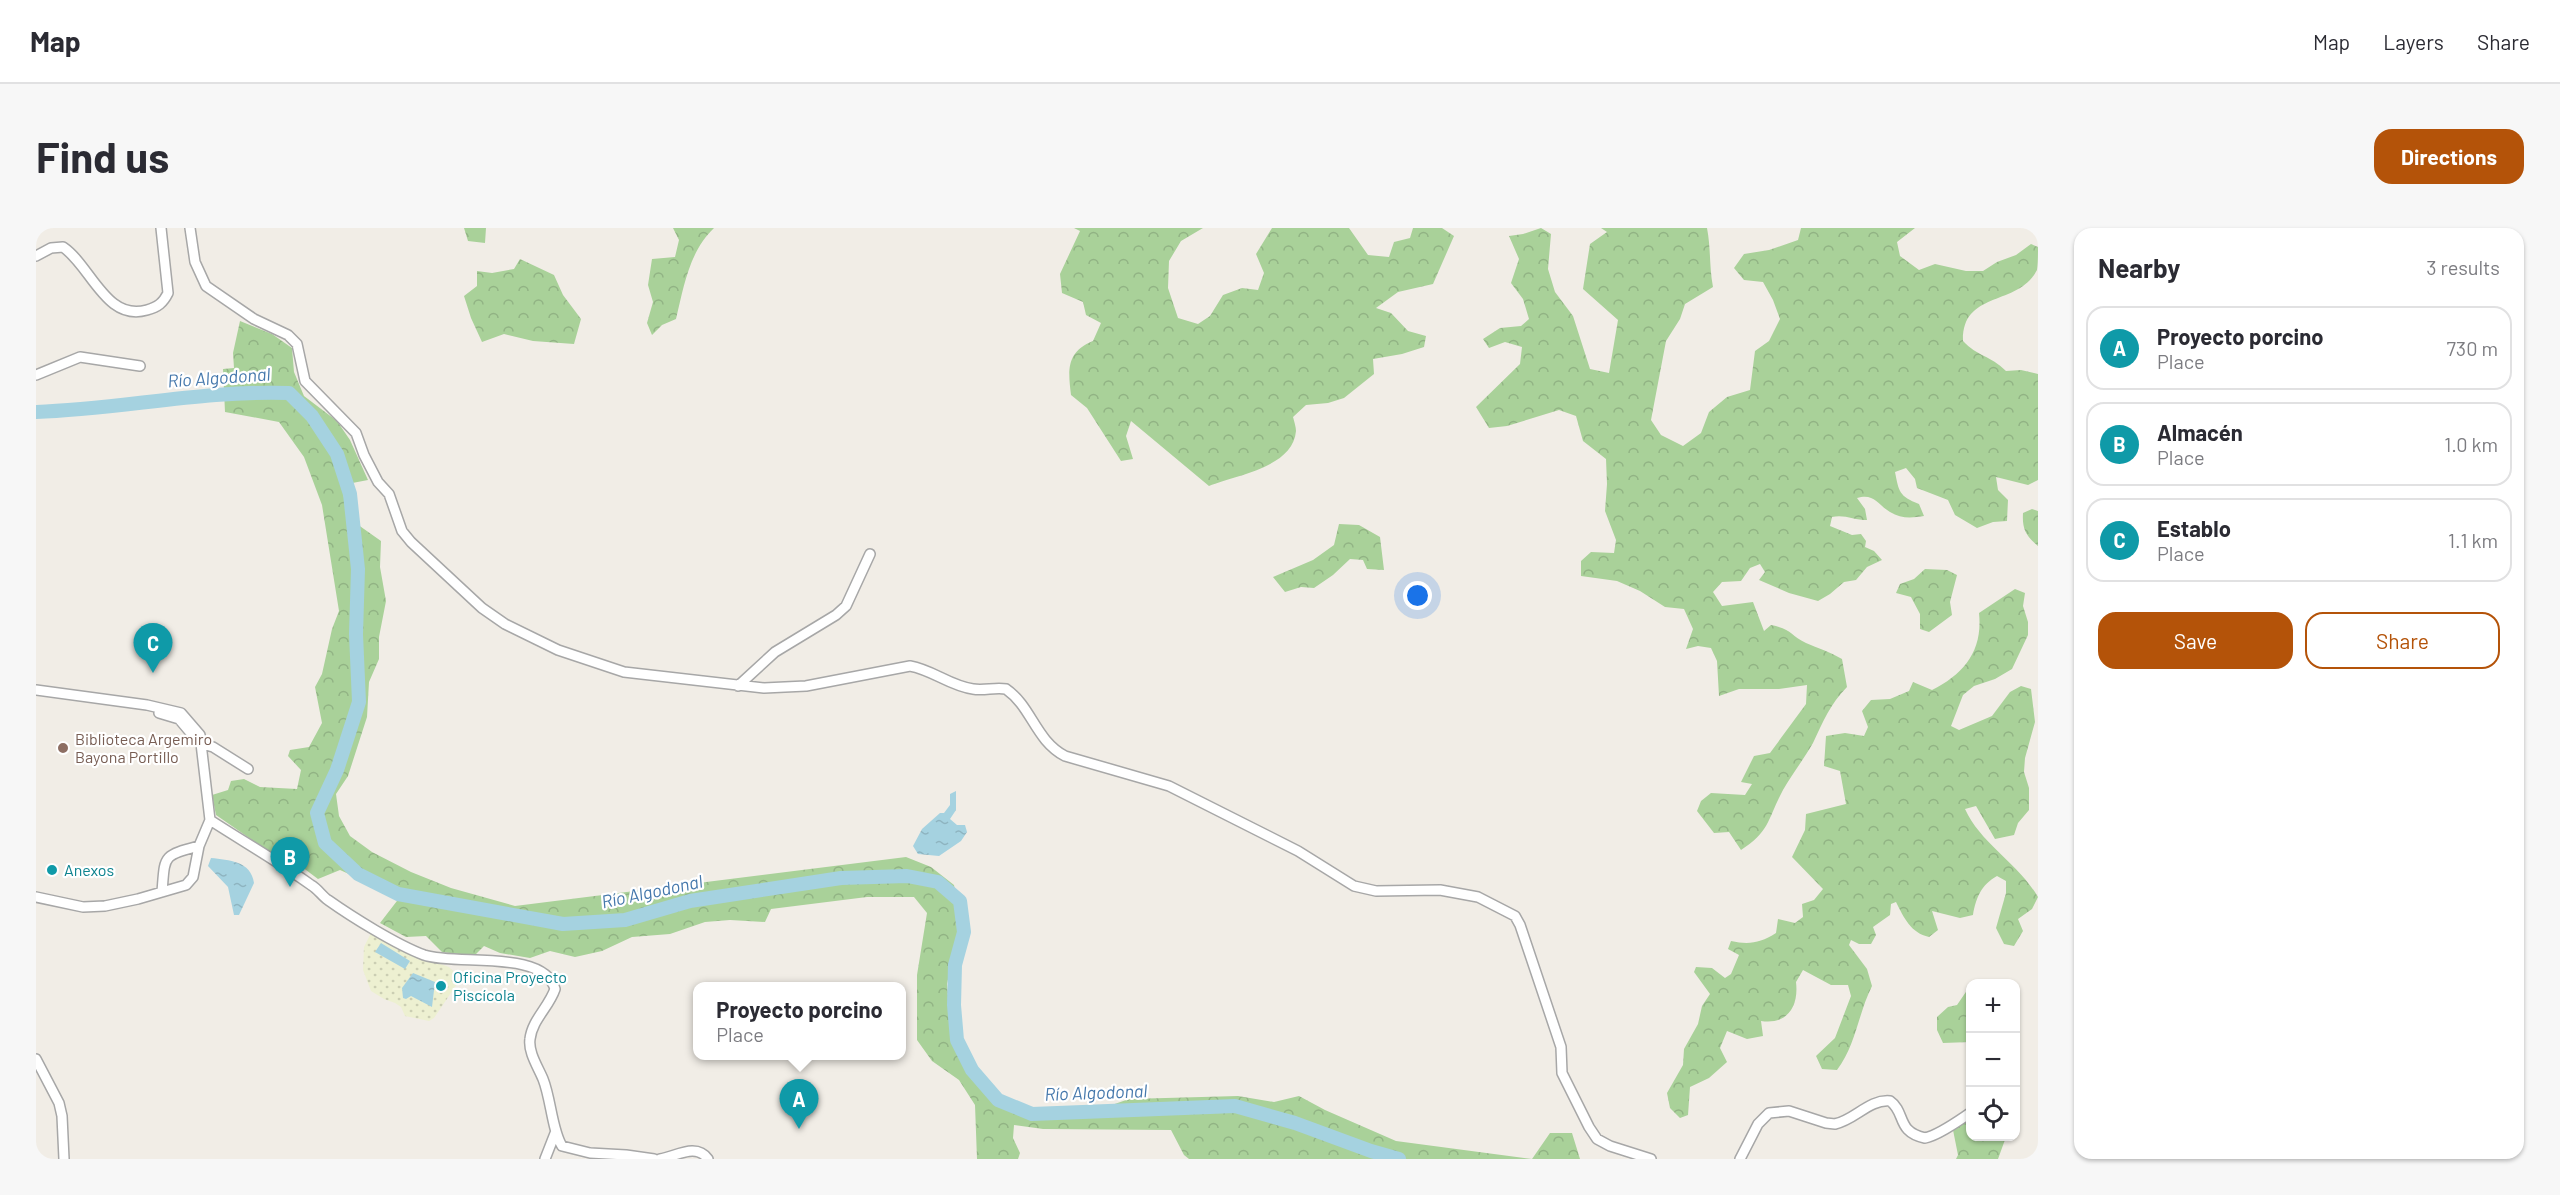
<!DOCTYPE html>
<meta charset="utf-8">
<style>
body{margin:0;font-family:Barlow,sans-serif;background:#f7f7f7;color:#2b2b33}
.controls{position:absolute;right:18px;bottom:18px;display:grid;overflow:hidden;border-radius:12px;box-shadow:0 2px 4px #0004}
.controls button{width:54px;height:54px;display:grid;place-items:center;padding:0;border:0;border-bottom:2px solid #e1e1e2;background:#fff;color:#2b2b33;font:30px sans-serif}
.you{position:absolute;left:1382px;top:368px;width:21px;height:21px;margin:-15px;border:4px solid #fff;border-radius:50%;background:#1a73e8;box-shadow:0 0 0 9px #1a73e833}
.badge{display:grid;place-items:center;width:39px;height:39px;border-radius:50%;background:#b45309;color:#fff;font-size:20px;font-weight:700}
.pin{position:absolute;translate:-50% -50px;filter:drop-shadow(0 2px 3px #0008)}
.pin::after{content:'';position:absolute;top:32px;width:21px;height:18px;background:inherit;clip-path:polygon(0 0,100% 0,50% 100%)}
.popup{position:absolute;left:657px;top:754px;width:213px;height:78px;box-sizing:border-box;display:grid;place-content:center;border-radius:12px;background:#fff;filter:drop-shadow(0 2px 4px #0005);font-size:20px;white-space:nowrap;color:#7c7c81}
.popup b{font-size:22px;color:#2b2b33}
.popup::after{content:'';position:absolute;left:50%;top:100%;margin-left:-12px;border:12px solid transparent;border-top-color:#fff}
.list{margin:0;padding:0;list-style:none}
h2{display:flex;justify-content:space-between;align-items:center;height:78px;margin:0;padding:0 24px;font-size:26px}
h2 small{font-size:20px;font-weight:400;color:#7c7c81}
.list li{display:grid;grid-template-columns:39px 1fr auto;gap:18px;align-items:center;box-sizing:border-box;height:84px;margin:0 12px 12px;padding:0 12px;border:2px solid #e1e1e2;border-radius:18px}
.list b{display:block;font-size:22px;white-space:nowrap}
.list p{margin:0;font-size:20px;white-space:nowrap;color:#7c7c81}
.list em{font-size:20px;font-style:normal;color:#7c7c81}
.actions{display:flex;gap:12px;padding:18px 24px}
.actions a{flex:1;padding:14px 0;border:2px solid #b45309;border-radius:18px;text-align:center;font-size:21px;color:#b45309}
.actions .main{background:#b45309;color:#fff}
.icon{flex:none;width:33px;height:33px;fill:none;stroke:currentColor;stroke-width:2;stroke-linecap:round;stroke-linejoin:round}
.map{position:relative;flex:none;width:2002px;height:931px;overflow:hidden;border-radius:18px}
header{display:flex;align-items:center;gap:36px;box-sizing:border-box;height:84px;padding:0 30px;background:#fff;border-bottom:2px solid #e1e1e2}
header strong{font-size:28px}
nav{display:flex;gap:33px;margin-inline-start:auto;font-size:21px}
.intro{display:flex;align-items:center;justify-content:space-between;box-sizing:border-box;height:144px;padding:0 36px}
h1{margin:0;font-size:42px}
.button{padding:15px 27px;border-radius:18px;background:#b45309;color:#fff;font-size:21px;font-weight:700}
main{display:flex;gap:36px;padding:0 36px}
aside{flex:1;background:#fff;border-radius:18px;box-shadow:0 2px 4px #0004}
.map>svg:first-child{display:block}
.farmland{fill:url(#farmland-dots)}
.forest{fill:url(#forest-crowns)}
.water{fill:url(#water-ripples)}
.lines{fill:none;stroke-linecap:round;stroke-linejoin:round}
.river{stroke:#a5d2e0;stroke-width:14}
.minor-casing{stroke:#a7a7a7;stroke-width:12}
.minor{stroke:#fff;stroke-width:9}
.education-dot{fill:#8d6e63;stroke:#fff;stroke-width:2}
.culture-dot{fill:#0f9aa8;stroke:#fff;stroke-width:2}
.labels{text-anchor:middle;stroke-width:4.5;stroke-linejoin:round;paint-order:stroke}
.education-label{font-size:16px;fill:#785e54;stroke:#fff;text-anchor:start}
.culture-label{font-size:16px;fill:#0d838f;stroke:#fff;text-anchor:start}
.water-label{font-size:18px;font-style:italic;fill:#4578ac;stroke:#fff}
</style>
<header>
<strong>Map</strong>
<nav><a>Map</a><a>Layers</a><a>Share</a></nav>
</header>
<div class="intro"><h1>Find us</h1><a class="button">Directions</a></div>
<main>
<div class="map">
<svg width="2002" height="931" viewBox="0 0 2002 931">
<defs>
<pattern id="farmland-dots" width="8" height="8" patternUnits="userSpaceOnUse" patternTransform="scale(1.5)"><rect width="8" height="8" fill="#edf0d1"/><path d="M2 2h.1M6 6h.1" fill="none" stroke="#cbceb3" stroke-width="1.8" stroke-linecap="round"/></pattern>
<pattern id="forest-crowns" width="20" height="18" patternUnits="userSpaceOnUse" patternTransform="scale(1.5)"><rect width="20" height="18" fill="#a9d199"/><path d="M2 6a3 3 0 1 1 6 0M12 15a3 3 0 1 1 6 0" fill="none" stroke="#91b384"/></pattern>
<pattern id="water-ripples" width="26" height="14" patternUnits="userSpaceOnUse" patternTransform="scale(1.5)"><rect width="26" height="14" fill="#a5d2e0"/><path d="M2 4q2-2 4 0t4 0M15 11q2-2 4 0t4 0" fill="none" stroke="#8eb4c0"/></pattern>
</defs>
<rect width="100%" height="100%" fill="#f1ede6"/>
<path class="farmland" d="M335,705l56,29h8l14,5 5,5 3,12 -23,34 -5,3 -24,-5 -4,-9 -6,-4 -11,-4 -13,-8 -8,-21 1,-23z"/>
<path class="forest" d="M428,0h22l-1,15 -17,-2z
M637,0h41c-25,24 -30,58 -38,91l-14,6 -10,10 -5,-12 6,-21 -5,-17 4,-26 23,-2 4,-17z
M1038,0h129l-22,13 -12,20 -1,27 10,30 20,6 12,-8 13,-21 19,-7 16,2 6,-17 -8,-19 16,-26h77l19,27 21,2 5,-15 16,-4 3,-10h29l12,8 -21,48 -35,8 -22,16 15,5 17,18 18,5 -2,11 -22,7 -29,5 1,15 -30,24 -16,5 -22,2 -13,12c1,4 3,10 3,14 -3,37 -61,44 -87,55l-78,-65 -5,15 7,23 -12,2 -34,-53 -16,-13c-3,-25 -5,-43 22,-54l8,-18 -15,-8 -3,-13 -21,-9 -2,-19 20,-43z
M1505,0l10,6 -3,35 7,23 18,24 17,53 19,4 9,-53 -35,-31 7,-45 17,-12 -6,-4h106c4,20 2,38 6,59l-28,17 -5,15 -14,22 -15,79 10,15 22,11 18,-13 8,-21 18,-15 23,-7 5,-39 14,-10 11,-22 -7,-19 -10,-18 -19,-2 -10,-12 10,-14 25,-4 29,-10 3,-12h114l-18,14 3,14 19,14 16,-6 31,7h17l14,-9 19,-7 15,-11 7,3c0,7 0,17 -1,23 -19,37 -75,20 -74,71 15,16 27,14 43,30l15,-1 17,4v106l-10,5 -32,-8 2,13 10,10 -1,21 -14,1 -16,6 -22,-13 -7,-15 -31,-12 -2,-9 -9,-11 -11,4c4,20 4,24 24,32l5,12c-12,2 -23,3 -34,-4 -13,-8 -16,-19 -33,-14l8,11 2,11c-13,0 -23,-6 -35,-3l-2,9 22,9 9,-1 5,7 -1,6 9,4 8,9 -15,7 -11,13 -12,2 -14,12 -12,7 -29,-8 -30,-13 6,-8 -5,-8 -10,4 -9,13 -19,1 -9,10 9,14 31,-4 11,29 7,-6c21,4 19,10 35,18 12,5 24,9 36,16l5,28c-17,17 -24,35 -34,56 -9,16 -21,31 -30,47 -15,28 -13,42 -42,60l-12,-18 -15,1 -17,-22 4,-10 10,-8 34,2 7,-11 -11,-2 13,-26 16,-3 36,-49 1,-19 -28,4h-40l-20,7 -2,-35 -6,-13 -13,-2 -12,3 7,-20 -9,-20 -19,-2 -25,-16 -23,-10 -36,-5v-15l10,-9 23,1 2,-13 -11,-29 2,-27 -1,-25 -23,-18 -7,-25 -17,-6 -52,16 -18,2 -13,-21 44,-43 2,-17 -17,-5 -16,6 -6,-9 17,-11 21,-2 8,-7 -6,-20 -12,-16 8,-24 -10,-23 14,-2z
M484,31l34,16 9,20 18,24 -7,25 -41,-3 -29,-7 -22,8 -11,-24 -7,-22 13,-10v-15l15,2 22,-4z
M204,93l32,13 20,14 2,24 10,24 33,25 13,19 18,40 -26,5 5,32 34,24 -1,26 6,34 -7,36v22l-10,23 -2,35 -19,59 -12,18 3,22 11,20 22,16 39,20 40,16 64,18 391,-49 25,10 23,18 7,36 -14,63 4,46 20,42 26,29 36,14 53,-1 43,-15 109,-3 36,6 25,-6 26,14 71,31 136,18 18,-26h22l8,26h-391l-5,-4 -13,-25 -128,-1 -29,-4 -1,13 7,15 -2,6h-41l-2,-54 -16,-25 -27,-19 -15,-21v-65l10,-62 -13,-16h-47l-96,12 -6,13 -35,-2 -25,2 -35,12 -38,3 -30,14 -27,6 -25,-6 -20,7 -30,-5 -16,-7 -10,10 -32,-4 -16,-16 -20,1 -26,-14 20,-26 -60,-27 -22,9 -28,-21 -19,-5 -55,-38 -4,-20 16,-5 3,-9 13,-2 16,8 37,2 4,-19 -13,-14 2,-6 19,-3 13,-24 -7,-36 7,-13 10,-45 7,-18 -17,-106 -18,-48 -25,-35 -54,-10 -2,-43 11,-1 -1,-15z
M1996,281l6,2v35c-12,-10 -16,-17 -15,-33z
M1303,296l20,1 21,12 4,33 -17,-1 -4,-9 -13,-1 -17,16 -19,13 -13,-1 -16,5 -12,-15 40,-17 21,-15z
M1889,341l22,1 10,5 -7,27 2,13 -23,17 -9,-3v-15l-9,-17 -15,-4 4,-9 14,-5z
M1979,361l10,4 -2,13 5,16v13l-16,34 -17,10 -21,7 -11,9 -12,31 8,4 33,-14 18,-24 11,-6 10,3 4,33 -10,36 -1,14 5,16v22l-11,13 -4,12 -19,4 -19,-33 -11,3c16,35 53,54 73,88l-6,12 -14,10 5,12 -9,15 -10,-2 -8,-16 10,-35v-12l-9,-5c-16,9 -21,22 -24,39l-13,3 -28,-7 6,19 -9,7c-18,-4 -25,-19 -33,-35l-5,2 -1,11 -17,12 3,8 -5,9h-12l-8,-4 -2,5 18,24 5,17c-14,28 -16,59 -35,84l-15,-1 -6,-13 19,-18 16,-42 -3,-11h-17l-28,-15 -7,12c3,25 -9,43 -35,39l2,15 -16,3 -20,-8 -7,17 7,14 -18,16 -19,9 -2,28 -8,3 -10,-10 -3,-15 16,-28 1,-16 14,-25 4,-18 8,-12 -16,-22 2,-5 16,1 13,10 6,-4 8,-19 -11,-6 3,-8c18,4 29,2 45,-8l2,-14 17,4 8,-6 -1,-13 12,-4 9,-11 -31,-32 13,-27 1,-16 40,-10 -6,-33 -16,-5 2,-30 19,-3 19,3 4,-9 -6,-16 9,-11 19,-1 19,-8 4,-9 19,8c32,-16 51,-39 47,-77z
M1934,758v56l-27,1 -6,-13v-13l11,-10 9,-2z
M1934,890v18l36,1 -8,22h-42l2,-4 -5,-25z"/>
<path class="water" d="M920,563v19l-6,9 7,6h8l2,7 -6,9 -22,15 -21,-2 -5,-8 9,-17 18,-16h4l6,-8v-11z
M175,630c18,2 40,3 43,25l-15,32h-5l-6,-28 -20,-21z
M345,715l29,18 -5,8 -30,-17z
M377,745l22,9 -3,25 -21,-11 -5,3 -3,-1 -1,-10z"/>
<g class="lines">
<path class="river" d="M0,184c85,-3 168,-22 253,-19l23,23 25,38 13,40 8,75 -2,65 3,68 -22,68 -20,43 8,30 33,31 40,20 165,30 62,-4 65,-19 151,-23 66,-2 31,6 22,19 4,31 -9,33 -1,40 3,35 15,30 26,30 34,14 203,-8 60,17 76,28 28,8"/>
<g class="minor-casing">
<path id="minor" d="M154,0l5,34 11,24 48,33 34,16 9,9 8,37 51,52 8,22 14,27 11,12 13,37 9,11 71,66 23,16 53,26 66,22 140,16 42,-2 104,-20c23,4 40,20 63,23 11,2 22,-2 33,0 26,18 29,51 59,67l104,30 129,65 56,35 22,5 64,-1 38,7 37,19 5,9 41,122 1,26 27,54 8,12 13,7 41,13
M0,28l15,-8 12,-1c28,19 43,75 84,63 11,-3 16,-7 21,-17l-7,-65
M0,147l44,-18 60,9
M702,458l37,-34 61,-37 10,-9 24,-52
M0,462l111,15 34,8 19,22 10,85 -11,26 -6,31 -7,8 -48,14 -33,7 -22,1 -47,-10
M123,485l20,6 16,19
M166,516l11,3 35,22
M174,592c34,22 69,42 101,65 7,4 11,11 17,15 24,17 69,45 96,55 32,11 120,-6 131,34 -6,18 -23,31 -25,50 -2,13 8,28 13,40 8,20 9,51 19,67l28,7 36,2 28,4
M126,664c3,-37 0,-36 37,-46
M0,831l23,44 3,13 2,43
M509,931l11,-28
M624,931c15,-2 36,-17 48,0
M1704,931l18,-35 11,-11 20,-2 37,12 9,1c20,-4 34,-25 55,-23 16,11 6,31 35,37 14,-3 33,-17 45,-25"/>
</g>
<use href="#minor" class="minor"/>
</g>
<circle class="education-dot" cx="27" cy="520" r="6"/>
<g class="culture-dot">
<circle cx="16" cy="642" r="6"/>
<circle cx="405" cy="758" r="6"/>
</g>
<g class="labels">
<g class="education-label">
<text x="39" y="517">Biblioteca Argemiro<tspan x="39" dy="18">Bayona Portillo</tspan></text>
</g>
<g class="culture-label">
<text x="28" y="648">Anexos</text>
<text x="417" y="755">Oficina Proyecto<tspan x="417" dy="18">Piscícola</tspan></text>
</g>
<g class="water-label">
<text transform="translate(183 150) rotate(-4)" y="6">Río Algodonal</text>
<text transform="translate(616 664) rotate(-12)" y="6">Río Algodonal</text>
<text transform="translate(1060 865) rotate(-2)" y="6">Río Algodonal</text>
</g>
</g>
</svg>
<div class="controls">
<button>+</button>
<button>−</button>
<button><svg class="icon" aria-label="locate" viewBox="0 0 24 24"><circle cx="12" cy="12" r="6"/><path d="M12 2v4M12 18v4M2 12h4M18 12h4"/></svg></button>
</div>
<div class="you"></div>
<div class="pin badge" style="left:763px;top:901px;background:#0f9aa8">A</div>
<div class="popup"><b>Proyecto porcino</b>Place</div>
<div class="pin badge" style="left:254px;top:659px;background:#0f9aa8">B</div>
<div class="pin badge" style="left:117px;top:445px;background:#0f9aa8">C</div>
</div>
<aside>
<h2>Nearby<small>3 results</small></h2>
<ul class="list">
<li><span class="badge" style="background:#0f9aa8">A</span><div><b>Proyecto porcino</b><p>Place</p></div><em>730 m</em></li>
<li><span class="badge" style="background:#0f9aa8">B</span><div><b>Almacén</b><p>Place</p></div><em>1.0 km</em></li>
<li><span class="badge" style="background:#0f9aa8">C</span><div><b>Establo</b><p>Place</p></div><em>1.1 km</em></li>
</ul>
<div class="actions"><a class="main">Save</a><a>Share</a></div>
</aside>
</main>
